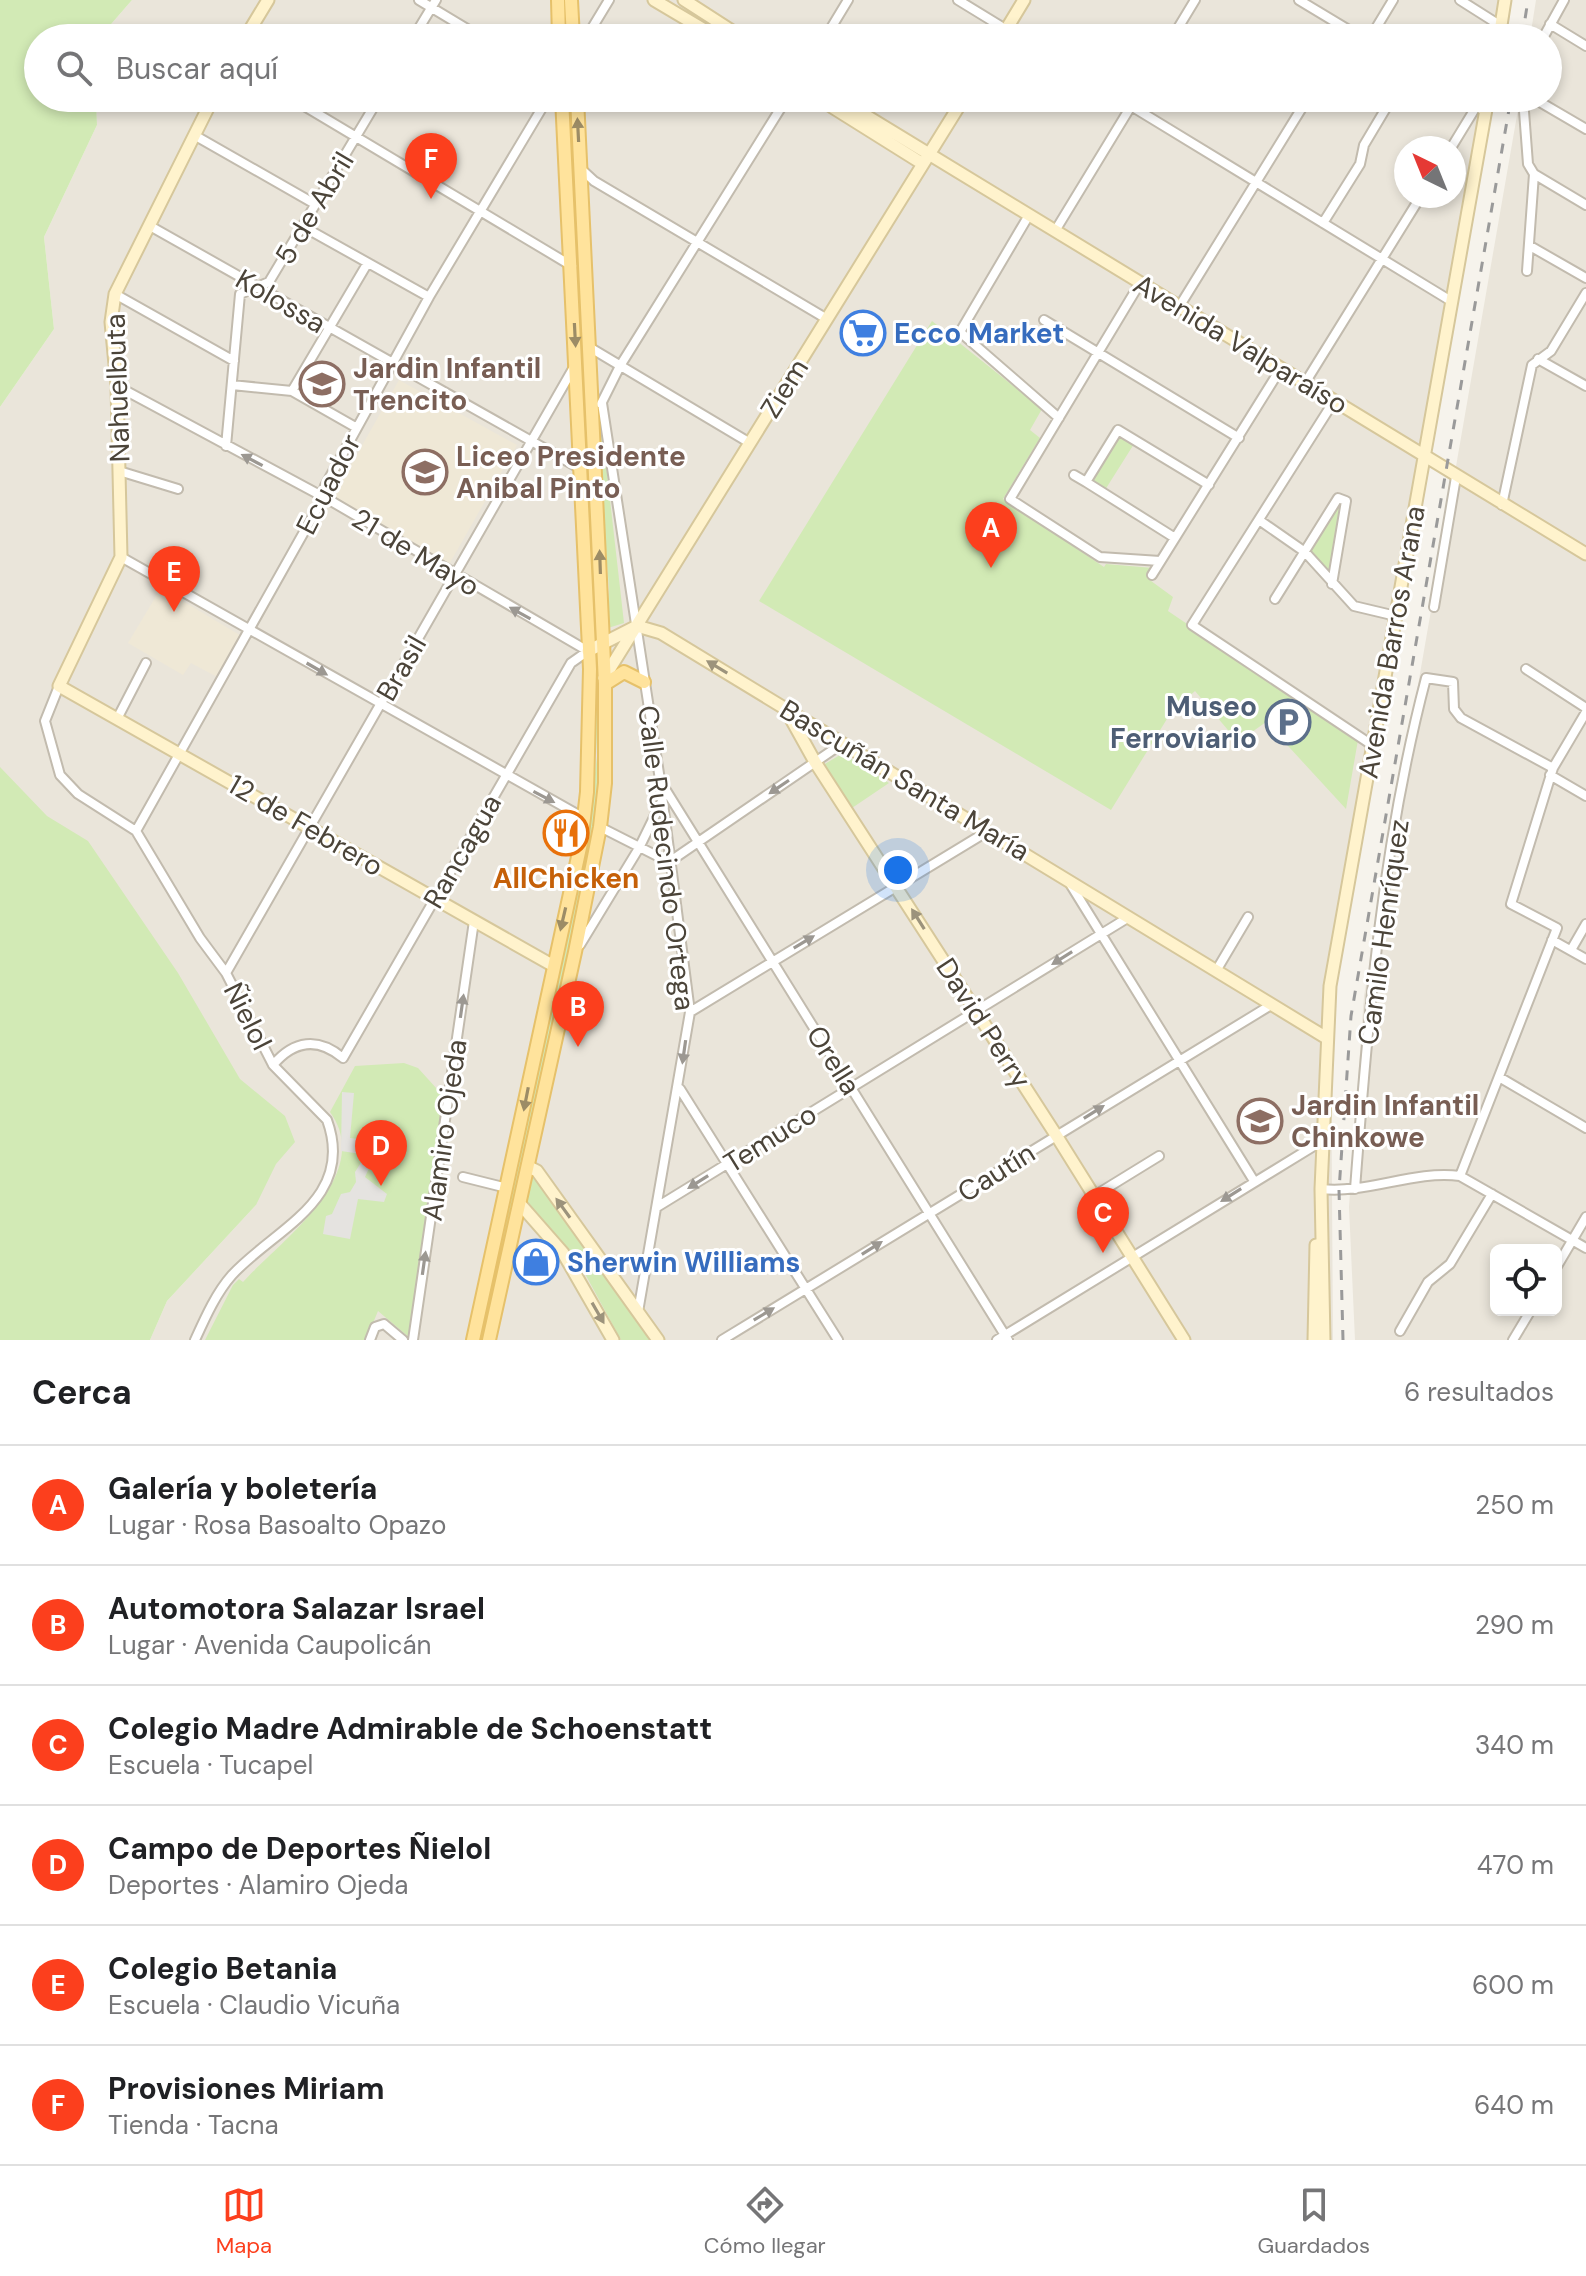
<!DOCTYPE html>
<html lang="es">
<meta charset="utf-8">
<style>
body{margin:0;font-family:"DM Sans",sans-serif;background:#f2f2f2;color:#202124}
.controls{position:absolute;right:24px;bottom:24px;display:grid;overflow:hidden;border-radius:12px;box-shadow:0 4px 12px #0003}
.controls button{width:72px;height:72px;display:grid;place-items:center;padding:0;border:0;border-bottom:2px solid #e0e0e0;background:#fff;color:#202124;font:40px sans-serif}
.compass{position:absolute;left:1394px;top:136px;width:72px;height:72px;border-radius:50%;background:#fff;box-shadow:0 4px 12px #0003;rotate:317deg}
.you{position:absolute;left:898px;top:870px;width:28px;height:28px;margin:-20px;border:6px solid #fff;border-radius:50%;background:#1a73e8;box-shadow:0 0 0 12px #1a73e833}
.badge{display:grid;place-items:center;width:52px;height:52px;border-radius:50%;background:#fc3f1d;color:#fff;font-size:26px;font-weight:700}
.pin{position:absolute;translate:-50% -66px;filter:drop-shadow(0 2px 4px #0008)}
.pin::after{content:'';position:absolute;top:42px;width:28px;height:24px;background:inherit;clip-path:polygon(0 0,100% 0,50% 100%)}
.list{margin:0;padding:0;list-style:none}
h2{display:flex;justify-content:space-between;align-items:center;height:104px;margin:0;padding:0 32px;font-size:34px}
h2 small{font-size:26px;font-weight:400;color:#757577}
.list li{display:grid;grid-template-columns:52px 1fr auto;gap:24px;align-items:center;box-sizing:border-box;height:120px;padding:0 32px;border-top:2px solid #e0e0e0}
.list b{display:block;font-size:30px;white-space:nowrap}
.list p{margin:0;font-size:26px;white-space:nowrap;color:#757577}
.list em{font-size:26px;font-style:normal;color:#757577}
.icon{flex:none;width:44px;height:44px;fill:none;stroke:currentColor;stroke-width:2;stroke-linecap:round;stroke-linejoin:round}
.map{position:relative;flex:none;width:1586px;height:1340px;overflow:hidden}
.search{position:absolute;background:#fff;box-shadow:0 4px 12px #0003;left:24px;right:24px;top:24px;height:88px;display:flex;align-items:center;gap:20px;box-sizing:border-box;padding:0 28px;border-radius:44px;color:#757577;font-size:30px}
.sheet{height:824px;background:#fff}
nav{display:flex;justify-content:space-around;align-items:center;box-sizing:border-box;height:112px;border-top:2px solid #e0e0e0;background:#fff;font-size:22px;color:#757577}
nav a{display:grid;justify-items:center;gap:4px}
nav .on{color:#fc3f1d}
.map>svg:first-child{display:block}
.residential{fill:#eae5da;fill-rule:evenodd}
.education{fill:#efe8d6}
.green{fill:#d2eab5}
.parking{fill:#e5e3e0}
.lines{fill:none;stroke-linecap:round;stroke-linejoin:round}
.street-casing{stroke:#c2bbae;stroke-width:12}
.secondary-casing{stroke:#d6c79b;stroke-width:15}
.primary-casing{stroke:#e6c16a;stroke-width:16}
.street{stroke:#fff;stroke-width:8}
.secondary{stroke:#fff3cd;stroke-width:11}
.primary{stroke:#ffe39c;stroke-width:12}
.rail{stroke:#9a9a9a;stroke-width:3;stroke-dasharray:10 10;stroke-linecap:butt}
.oneway{fill:#9c8c66}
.oneway2{fill:#9c9892}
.oneway3{fill:#9c937c}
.labels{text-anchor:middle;stroke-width:6;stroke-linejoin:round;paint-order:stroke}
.street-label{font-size:28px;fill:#4b4439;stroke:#fff}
.shop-label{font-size:28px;font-weight:bold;fill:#366cbe;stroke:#fff;text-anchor:start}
.education-label{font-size:28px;font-weight:bold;fill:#785e54;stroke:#fff;text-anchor:start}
.service-label{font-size:28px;font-weight:bold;fill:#4e5e75;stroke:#fff;text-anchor:end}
.food-label{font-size:28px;font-weight:bold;fill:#c56008;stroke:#fff}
</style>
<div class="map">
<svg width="1586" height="1340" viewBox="0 0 1586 1340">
<rect width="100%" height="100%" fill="#f6f3ec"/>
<path class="residential" d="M132,0h1380l-6,38h-1407z
M1536,0h50v1340h-231l-6,-133 15,-211 156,-898h28v-60h-18zM1496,1250h60v60h-60z
M96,98h1399l-159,893 -5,49 2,300h-1183l17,-39 89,-96 -256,-407v-391l54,-78 -10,-92 53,-112zM1406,148h48v48h-48z"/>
<path class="education" d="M319,361l25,15 -19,32 -25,-16z
M399,380l118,65 -70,123 -115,-69z
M161,588l82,49 -24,41 -28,-15 -8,12 -55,-32z"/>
<path class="green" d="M0,0h132l-33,38h-61v60h58l1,27 -53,112 10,92 -54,78z
M567,98h5l28,581 1,103 -29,171 -86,387h-5l106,-500 10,-84z
M932,321l110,88 -12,21 10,8 -37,61 101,68 2,-3 47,4 -6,10 26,19 -5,14 190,129 -12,69 -80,-87 -28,20 -43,-51 -25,23 -59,96 -352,-209z
M600,412l24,211 -16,5 1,-41 -14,-167z
M1119,435l15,9 -29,46 -14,-9z
M1340,504l2,2 -11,68 -21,-24z
M840,755h5l44,28 -37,25 -29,-43z
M0,767l47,49 41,25 90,132 62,106 45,37 10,26 -19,22 -20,41 -89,96 -17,39h-150z
M404,1063l14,5 29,32 -36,239 -33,-28 -12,29h-161l28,-55 6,-6 4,3c36,-40 133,-107 87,-170l25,-46z
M529,1176h5l119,164h-32l-44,-81 -52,-59z"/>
<path class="parking" d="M342,1092l12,1 -4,45 31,4 -16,35 22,17 -3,8 -26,-3 -8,40 -27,-5 3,-18 6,-2 9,-20 9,-2 6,-10 -1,-10 7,-11 -1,-7 -20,-3z"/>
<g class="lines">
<g class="street-casing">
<path id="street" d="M419,0l63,38
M958,0l62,38
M1299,0l63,38
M1460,0l41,26
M1550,24l36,22
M413,38l23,-38
M586,38l23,-38
M825,38l23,-38
M1172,38l23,-38
M1370,38l23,-38
M1543,38l21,-38
M291,98l281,168
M1118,98l333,203
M1462,98l19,11
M1523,98l5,66 6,10 -7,97
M1533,98l53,31
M194,135l121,69
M1451,148l25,-41
M581,169l13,12 233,138
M1534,174l52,31
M1029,215l-69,117 99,86
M1323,223l37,-59 4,-19 28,-47
M150,226l431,243
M302,226l127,71
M1055,231l81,-133
M1530,246l56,32
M1140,283l-130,216 90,58 60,4
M115,294l119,67
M1179,307l129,-209
M1044,320l195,118
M589,347l161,96
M1538,359l48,27
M1305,383l116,-187
M232,385l60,6 65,37
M117,386l214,115 257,150 -17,12 -228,395c-25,-21 -49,-18 -70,7
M292,391l75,-127
M1334,401l-142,224 180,120
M602,403l58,377 30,232 -52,300
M601,404l19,-38 167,-268
M226,446l14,-152 29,-12 110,-184
M119,471l59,18
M1074,475l12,7
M1502,505l30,-140 19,-14 35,-58
M1259,520l46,32 49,54 42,10
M1175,538l-89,-56 32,-52 91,55
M121,557l463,261
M1152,575l129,-207
M1275,599l63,-101 8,3 -14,83
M1434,607l22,-130
M1526,669l60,39
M59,686l-14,35 15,54 18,19 58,37 64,107 26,35 47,92 54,55c29,80 -53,109 -95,155 -16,18 -27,43 -37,65
M117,719l29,-56
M1550,775l36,21
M662,784l346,556
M600,827l69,35 174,-119
M136,831l182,-324 7,-21 104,-189 119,-199
M1069,882l185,299
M1552,940l34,19
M580,945l59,-97 23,-47
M1571,950l15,-26
M1216,971l32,-54
M226,973l348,-606
M690,1012l298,-181
M1499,1077l87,51
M680,1089l158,251
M1460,1176l97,-248 -46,-24 42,-136 33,-56
M463,1177l44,11
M1321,1189c47,5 92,-19 139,-13l126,72
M1355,1189c13,-172 27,-344 71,-511l27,4 1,27 7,9 92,50
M1094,1196l65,-40
M657,1207l472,-290
M1556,1268l30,-51
M1400,1331l28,-49 22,-18 42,-70
M370,1340l5,-13 9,-3 19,16
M413,1340l61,-419
M722,1340l549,-335
M997,1340l325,-199
M1513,1340l18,-30"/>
</g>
<g class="secondary-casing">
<path id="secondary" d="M654,0l64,38
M684,0l59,38
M245,38l23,-38
M1001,38l23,-38
M1499,38l6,-38
M213,98l-98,196 -4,28 6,64 4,171 -62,129 493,279
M817,98l19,11
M837,98l749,456
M832,107l91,57
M588,651l49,-25 24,7 664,404
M604,678l360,-580
M785,708l30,54 241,373 128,205
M529,1167l8,4 121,169
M520,1204l43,49 50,87
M1314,1340l2,-95
M1324,1340l-3,-151 9,-203 158,-888"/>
</g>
<g class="primary-casing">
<path id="primary" d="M558,0l1,38
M571,0l2,38
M605,684l19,-12 20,10
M473,1340l108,-497 6,-51 3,-123 -28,-571
M489,1340l86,-388 25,-125 5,-44v-99l-28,-586"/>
</g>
<use href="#street" class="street"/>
<use href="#secondary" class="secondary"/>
<use href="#primary" class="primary"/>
<path class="rail" d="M1522,38l6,-38
M1343,1340l-4,-150 12,-174 160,-918"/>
</g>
<defs><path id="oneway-solid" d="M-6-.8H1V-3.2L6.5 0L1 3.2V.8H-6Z" transform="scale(2)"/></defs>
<g class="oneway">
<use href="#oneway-solid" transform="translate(578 130) rotate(-93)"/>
<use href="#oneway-solid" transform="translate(575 335) rotate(87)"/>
<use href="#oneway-solid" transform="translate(600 562) rotate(-92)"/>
<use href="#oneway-solid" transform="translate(563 919) rotate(103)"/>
<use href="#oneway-solid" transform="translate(526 1099) rotate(101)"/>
</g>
<g class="oneway2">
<use href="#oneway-solid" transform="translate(252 460) rotate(-152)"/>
<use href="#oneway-solid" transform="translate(520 613) rotate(-151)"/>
<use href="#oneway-solid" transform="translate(317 669) rotate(30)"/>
<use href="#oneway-solid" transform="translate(779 787) rotate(146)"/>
<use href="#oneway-solid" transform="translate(544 797) rotate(28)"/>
<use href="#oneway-solid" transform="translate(804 942) rotate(-31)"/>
<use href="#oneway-solid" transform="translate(1062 958) rotate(148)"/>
<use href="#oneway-solid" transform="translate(462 1006) rotate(-82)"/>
<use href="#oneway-solid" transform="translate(684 1052) rotate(98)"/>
<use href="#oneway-solid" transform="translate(1094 1112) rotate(-32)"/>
<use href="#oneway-solid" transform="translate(698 1182) rotate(148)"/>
<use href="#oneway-solid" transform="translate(1231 1195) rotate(148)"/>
<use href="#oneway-solid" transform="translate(872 1248) rotate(-32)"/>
<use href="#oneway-solid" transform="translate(424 1263) rotate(-82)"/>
<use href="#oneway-solid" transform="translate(764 1314) rotate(-31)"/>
</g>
<g class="oneway3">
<use href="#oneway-solid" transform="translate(717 667) rotate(-149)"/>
<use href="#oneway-solid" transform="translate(918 919) rotate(-122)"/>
<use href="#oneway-solid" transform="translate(563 1208) rotate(-126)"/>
<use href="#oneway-solid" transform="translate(598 1313) rotate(60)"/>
</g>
<defs>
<g id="supermarket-ring" transform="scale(2.3)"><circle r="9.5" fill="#fff" stroke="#3f7fe0" stroke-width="1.5"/><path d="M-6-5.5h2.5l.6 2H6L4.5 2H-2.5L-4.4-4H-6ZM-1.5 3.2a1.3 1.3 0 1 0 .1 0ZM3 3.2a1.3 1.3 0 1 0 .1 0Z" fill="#3f7fe0"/></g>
<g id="school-ring" transform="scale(2.3)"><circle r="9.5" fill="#fff" stroke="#8d6e63" stroke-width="1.5"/><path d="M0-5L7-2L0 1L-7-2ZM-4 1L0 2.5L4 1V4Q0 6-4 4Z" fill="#8d6e63"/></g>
<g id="parking-ring" transform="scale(2.3)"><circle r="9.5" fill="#fff" stroke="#5c6f8a" stroke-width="1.5"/><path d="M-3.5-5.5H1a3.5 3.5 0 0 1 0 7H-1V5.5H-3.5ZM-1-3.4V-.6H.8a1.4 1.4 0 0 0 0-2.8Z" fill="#5c6f8a"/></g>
<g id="restaurant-ring" transform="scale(2.3)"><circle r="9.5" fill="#fff" stroke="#e8710a" stroke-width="1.5"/><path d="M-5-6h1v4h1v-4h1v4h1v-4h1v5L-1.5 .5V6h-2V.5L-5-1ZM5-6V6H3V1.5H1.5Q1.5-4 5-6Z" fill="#e8710a"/></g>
<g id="shop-ring" transform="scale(2.3)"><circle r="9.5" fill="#fff" stroke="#3f7fe0" stroke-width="1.5"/><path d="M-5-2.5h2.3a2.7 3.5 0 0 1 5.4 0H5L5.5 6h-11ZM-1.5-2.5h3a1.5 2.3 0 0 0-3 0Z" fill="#3f7fe0"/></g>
</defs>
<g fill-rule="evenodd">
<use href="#supermarket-ring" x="863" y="333"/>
<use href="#school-ring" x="322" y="384"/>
<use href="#school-ring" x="425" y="472"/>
<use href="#parking-ring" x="1288" y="722"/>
<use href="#restaurant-ring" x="566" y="833"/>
<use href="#school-ring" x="1260" y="1121"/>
<use href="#shop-ring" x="536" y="1262"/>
</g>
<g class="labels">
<g class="street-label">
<text transform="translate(314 208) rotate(-59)" y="10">5 de Abril</text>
<text transform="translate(281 301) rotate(30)" y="10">Kolossa</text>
<text transform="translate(1241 344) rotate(31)" y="10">Avenida Valparaíso</text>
<text transform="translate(117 388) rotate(-92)" y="10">Nahuelbuta</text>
<text transform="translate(784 388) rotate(-58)" y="10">Ziem</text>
<text transform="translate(328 484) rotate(-63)" y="10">Ecuador</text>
<text transform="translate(416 552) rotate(31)" y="10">21 de Mayo</text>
<text transform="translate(1391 642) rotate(-80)" y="10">Avenida Barros Arana</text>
<text transform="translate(401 668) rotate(-60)" y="10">Brasil</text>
<text transform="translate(905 780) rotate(31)" y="10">Bascuñán Santa María</text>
<text transform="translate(306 825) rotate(30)" y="10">12 de Febrero</text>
<text transform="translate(462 851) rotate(-60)" y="10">Rancagua</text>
<text transform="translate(667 858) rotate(83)" y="10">Calle Rudecindo Ortega</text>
<text transform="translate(1383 932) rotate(-82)" y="10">Camilo Henríquez</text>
<text transform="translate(248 1016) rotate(63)" y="10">Ñielol</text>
<text transform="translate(984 1023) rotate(57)" y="10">David Perry</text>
<text transform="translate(834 1060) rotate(58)" y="10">Orella</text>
<text transform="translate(444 1130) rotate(-82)" y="10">Alamiro Ojeda</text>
<text transform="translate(770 1138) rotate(-32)" y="10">Temuco</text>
<text transform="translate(996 1172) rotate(-32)" y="10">Cautín</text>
</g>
<g class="shop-label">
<text x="894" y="343">Ecco Market</text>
<text x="567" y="1272">Sherwin Williams</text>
</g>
<g class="education-label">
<text x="353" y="378">Jardin Infantil<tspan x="353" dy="32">Trencito</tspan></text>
<text x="456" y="466">Liceo Presidente<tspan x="456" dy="32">Anibal Pinto</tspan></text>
<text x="1291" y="1115">Jardin Infantil<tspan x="1291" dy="32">Chinkowe</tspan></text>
</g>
<g class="service-label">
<text x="1257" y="716">Museo<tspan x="1257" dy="32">Ferroviario</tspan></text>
</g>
<g class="food-label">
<text x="566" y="888">AllChicken</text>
</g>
</g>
</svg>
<div class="controls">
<button><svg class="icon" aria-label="locate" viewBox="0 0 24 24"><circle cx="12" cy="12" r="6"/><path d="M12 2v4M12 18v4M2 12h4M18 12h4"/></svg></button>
</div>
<svg class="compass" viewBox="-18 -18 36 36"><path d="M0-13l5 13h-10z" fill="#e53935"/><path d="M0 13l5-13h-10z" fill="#757577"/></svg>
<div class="you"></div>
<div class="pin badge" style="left:991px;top:568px">A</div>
<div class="pin badge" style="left:578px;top:1047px">B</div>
<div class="pin badge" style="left:1103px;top:1253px">C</div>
<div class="pin badge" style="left:381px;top:1186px">D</div>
<div class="pin badge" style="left:174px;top:612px">E</div>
<div class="pin badge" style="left:431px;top:199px">F</div>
<div class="search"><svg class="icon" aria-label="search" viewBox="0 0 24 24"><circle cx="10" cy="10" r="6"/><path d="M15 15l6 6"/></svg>Buscar aquí</div>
</div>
<section class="sheet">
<h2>Cerca<small>6 resultados</small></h2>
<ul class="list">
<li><span class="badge">A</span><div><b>Galería y boletería</b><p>Lugar · Rosa Basoalto Opazo</p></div><em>250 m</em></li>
<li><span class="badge">B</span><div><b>Automotora Salazar Israel</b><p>Lugar · Avenida Caupolicán</p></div><em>290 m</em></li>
<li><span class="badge">C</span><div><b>Colegio Madre Admirable de Schoenstatt</b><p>Escuela · Tucapel</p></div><em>340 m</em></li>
<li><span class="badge">D</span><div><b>Campo de Deportes Ñielol</b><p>Deportes · Alamiro Ojeda</p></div><em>470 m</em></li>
<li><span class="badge">E</span><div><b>Colegio Betania</b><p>Escuela · Claudio Vicuña</p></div><em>600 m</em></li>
<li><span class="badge">F</span><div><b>Provisiones Miriam</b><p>Tienda · Tacna</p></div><em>640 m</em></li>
</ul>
</section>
<nav>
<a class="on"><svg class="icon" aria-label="map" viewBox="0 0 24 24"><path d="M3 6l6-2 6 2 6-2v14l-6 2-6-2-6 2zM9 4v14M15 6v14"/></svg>Mapa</a>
<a><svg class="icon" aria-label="directions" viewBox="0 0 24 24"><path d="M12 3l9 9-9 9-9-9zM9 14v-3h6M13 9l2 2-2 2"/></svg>Cómo llegar</a>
<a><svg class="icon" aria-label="saved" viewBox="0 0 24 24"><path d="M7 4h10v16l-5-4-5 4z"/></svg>Guardados</a>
</nav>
